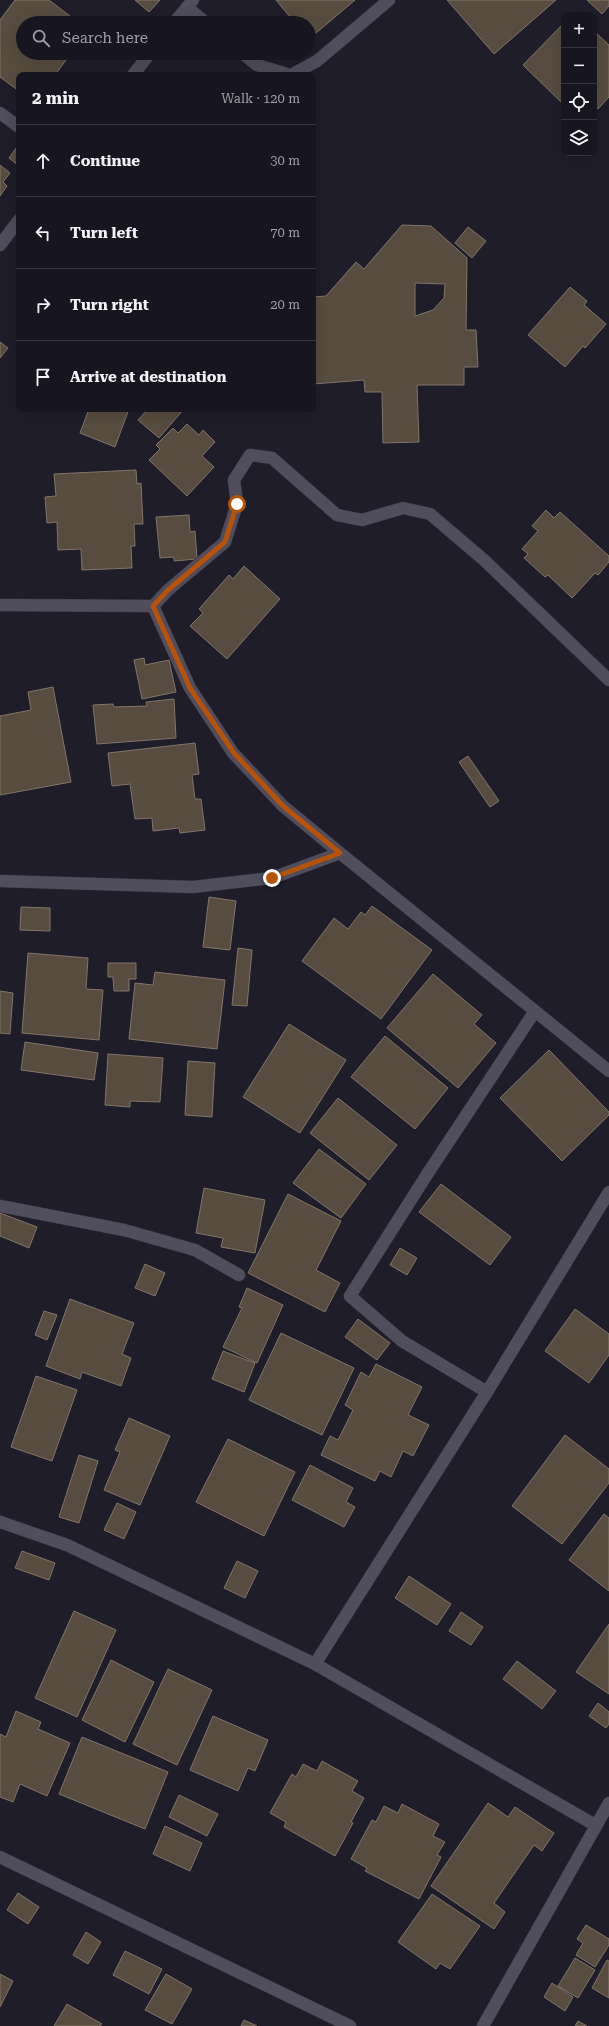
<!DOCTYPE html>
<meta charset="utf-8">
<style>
body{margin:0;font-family:"Roboto Serif",serif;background:#24232d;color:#f1f3f6}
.controls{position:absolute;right:12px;top:12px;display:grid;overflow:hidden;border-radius:8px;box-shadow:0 4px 16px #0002}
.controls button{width:36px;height:36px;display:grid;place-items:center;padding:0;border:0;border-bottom:1px solid #36353e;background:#171620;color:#f1f3f6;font:20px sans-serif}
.stop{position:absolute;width:12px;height:12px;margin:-9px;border:3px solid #b45309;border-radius:50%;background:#fff}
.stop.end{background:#b45309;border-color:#fff;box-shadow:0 1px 4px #0008}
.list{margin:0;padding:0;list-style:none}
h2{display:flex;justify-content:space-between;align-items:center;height:52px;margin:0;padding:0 16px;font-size:17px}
h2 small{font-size:13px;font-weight:400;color:#9e9fa5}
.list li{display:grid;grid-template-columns:26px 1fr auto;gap:12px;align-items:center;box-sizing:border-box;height:72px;padding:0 16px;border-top:1px solid #36353e}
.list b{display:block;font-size:15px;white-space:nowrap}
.list em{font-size:13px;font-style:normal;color:#9e9fa5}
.icon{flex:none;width:22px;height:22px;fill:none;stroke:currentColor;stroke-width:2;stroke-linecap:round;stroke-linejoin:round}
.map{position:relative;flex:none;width:609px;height:2026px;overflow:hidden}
.search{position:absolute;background:#171620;box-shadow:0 4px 16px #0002;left:16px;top:16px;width:300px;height:44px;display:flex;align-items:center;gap:10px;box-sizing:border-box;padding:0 14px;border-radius:22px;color:#9e9fa5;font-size:15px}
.panel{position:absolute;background:#171620;box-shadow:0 4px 16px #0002;left:16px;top:72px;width:300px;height:340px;border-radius:8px}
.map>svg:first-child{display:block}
.building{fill:#574c3f;stroke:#817568;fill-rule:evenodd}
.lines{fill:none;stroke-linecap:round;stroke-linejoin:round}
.street-casing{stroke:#3c3a45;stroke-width:13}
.street{stroke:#504d5c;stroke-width:12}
.route{stroke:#b45309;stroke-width:5}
</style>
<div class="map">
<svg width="609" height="2026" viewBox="0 0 609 2026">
<rect width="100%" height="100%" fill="#1f1d2a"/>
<path class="building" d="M15,0h34l30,23h-56v30h42l4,3 -14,19h-36v16l-19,-14v-57z
M135,0h25l-11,12z
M276,0h79l-46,39v-16h-14z
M447,0h109l-62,54z
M587,0h22v6l-7,8z
M564,23v82l-41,-40z
M594,31l15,14v52l-11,12 -4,-4z
M19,144v22l-10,-8z
M0,165l10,8 -7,9 4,4 -7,10z
M402,225l29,1 36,32 -1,72h10l2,37h-14v18h-47l2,57 -36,1 -1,-51h-17l-1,-12 -51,4v-87l13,-1 30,-34 8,7zM415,283l30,1 -1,14 -11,12 -18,6z
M468,227l18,14 -14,17 -17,-15z
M570,287l17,14 -3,4 22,19 -21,24 -2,-2 -18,21 -37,-32z
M0,342l8,6 -8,10z
M89,409h40l-14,38 -35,-14z
M148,409h36l-25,29 -21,-18z
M187,424l12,11 4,-5 12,12 -13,14 12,11 -27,29 -38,-36 11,-11 -4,-4 17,-17 5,5z
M136,470l1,14 4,-1 2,41h-9l1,22h-4l1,22 -50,2 -1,-21 -23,1 -1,-28 -10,1 -2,-26 11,-1 -2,-22z
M546,510l8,8 6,-6 49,44v6l-11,13 -3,-2 -23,25 -24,-23 -3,2 -21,-19 4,-4 -6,-5 16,-18 -6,-5z
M189,515l1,17 5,-1 2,28 -23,2v-4l-14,1 -4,-41z
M244,566l36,33 -53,60 -37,-33 13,-13 -4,-4 30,-34 4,4z
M144,658l1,7 24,-5 7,32 -34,7 -8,-39z
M53,687l18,95 -71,13v-79l31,-6 -3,-18z
M174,699l2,39 -79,6 -4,-39 20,-1 1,3 33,-1 -1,-4z
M195,743l4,31 -7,1 3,24h6l4,31 -25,3 -1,-5 -26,3 -1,-13 -17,1 -5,-35 -18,2 -4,-33z
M468,756l31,45 -9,6 -31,-45z
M209,897l27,4 -6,49 -27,-3z
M372,906l60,44 -51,69 -79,-58 32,-43 14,11 13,-17 4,3z
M21,907l29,1v23l-30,-1z
M238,948l14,2 -5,56 -15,-1z
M28,953l60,5 -2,31 17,1 -4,50 -77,-7z
M108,963h28v16h-7v12h-15l-1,-14h-5z
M155,972l70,8 -8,69 -88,-10 6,-56 18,2z
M433,974l49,41 -8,9 22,19 -38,45 -71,-60z
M0,991l13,2 -3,41 -10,-1z
M289,1024l57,36 -46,73 -57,-36z
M385,1036l63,52 -33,41 -64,-52z
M25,1042l73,11 -4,27 -73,-10z
M549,1050l60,62v3l-47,46 -62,-63z
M108,1054l55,4 -3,44 -30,-1v6l-25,-2z
M188,1061l27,2 -3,54 -27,-2z
M338,1098l59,47 -28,35 -59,-47z
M319,1149l47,35 -25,34 -48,-35z
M441,1184l70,53 -21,28 -71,-53z
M204,1188l61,12 -10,53 -34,-6 2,-9 -27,-5z
M288,1194l53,27 -25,49 24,13 -15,29 -77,-39z
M0,1213l37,14 -8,21 -29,-12z
M400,1248l17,10 -10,17 -17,-10z
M145,1264l20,9 -10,23 -20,-8z
M247,1288l36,17 -26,58 -34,-16 19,-39 -3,-1z
M70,1299l64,24 -12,31 9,4 -10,28 -39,-14 -2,7 -34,-13z
M575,1309l34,25v21l-20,28 -44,-32z
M44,1311l13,4 -10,25 -12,-5z
M358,1319l32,24 -13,17 -32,-23z
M281,1333l73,35 -32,67 -73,-35z
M223,1351l32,12 -11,29 -32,-13z
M376,1364l46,23 -14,28 21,10 -16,31 -10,-5 -12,26 -11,-6 -5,10 -54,-26 9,-19 8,4 15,-30 -8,-5 16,-33 8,5z
M36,1376l41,14 -25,71 -41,-14z
M129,1418l41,18 -30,69 -36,-15 16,-38 -5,-2z
M565,1435l44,34v14l-47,61 -50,-38z
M228,1439l67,33 -31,64 -68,-34z
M79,1455l19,6 -19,62 -20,-6z
M310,1465l43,23 -7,14 9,5 -11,20 -52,-27z
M117,1503l19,9 -12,27 -20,-9z
M604,1514l5,4v73l-40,-31z
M22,1551l33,12 -6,17 -34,-12z
M237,1561l21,10 -13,27 -21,-10z
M409,1576l42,28 -14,21 -42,-27z
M74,1611l42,19 -39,87 -42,-19z
M461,1612l22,15 -12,18 -22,-14z
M609,1624v70l-33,-22z
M111,1660l43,22 -29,60 -43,-22z
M517,1661l39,30 -14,18 -39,-30z
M168,1669l44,21 -35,75 -44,-21z
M598,1703l11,9v12l-3,4 -17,-12z
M16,1711l25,11 -3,7 32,14 -23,53 -27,-12 -7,18 -13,-5v-63l6,3z
M213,1716l55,24 -13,31 -7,-3 -10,23 -48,-21z
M82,1737l86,35 -23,57 -86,-35z
M322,1761l36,20 -6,10 12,7 -13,24 2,1 -18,33 -51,-29 2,-5 -16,-9 22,-39 4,3 7,-13 14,7z
M179,1795l39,19 -11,22 -38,-19z
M488,1803l20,14 7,-10 39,26 -12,18 -8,-6 -40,58 11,9 -11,17 -63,-43z
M402,1804l37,20 -6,12 12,6 -8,13 4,2 -22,42 -54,-28 2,-3 -16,-9 21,-39 4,2 8,-16 14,7z
M165,1826l37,17 -12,28 -37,-17z
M18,1893l21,14 -11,17 -21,-14z
M432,1894l48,32 -30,43 -10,-6 -4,6 -38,-27z
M586,1925l23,14v6l-14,22 -19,-12 7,-12 -6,-4z
M86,1932l15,10 -13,22 -15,-9z
M125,1951l37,18 -13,25 -36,-19z
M575,1958l20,12 -17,28 -20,-12z
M607,1960l2,1v37l-17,-10z
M0,1974l13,7 -13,26z
M166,1974l26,15 -20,35 -27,-14z
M552,1983l21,14 -8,14 -21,-14z
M67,2004l35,20 -2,2h-46z
M244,2020l13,6h-16z
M578,2021l9,5h-12z"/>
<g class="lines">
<g class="street-casing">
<path id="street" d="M187,7l19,16
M174,23l19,-23
M242,53l15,12 33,10
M133,75l17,-22
M291,75l26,-14 72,-61
M0,113l19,14
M0,245l19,-25
M0,605l153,1
M340,853l-57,-47 -50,-53 -43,-65 -37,-82 15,-16 57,-48 12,-38 -3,-24 16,-25 22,3 65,57 25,5 41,-12 27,6 54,46 125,120
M0,881l193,6 79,-9 68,-25 269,218
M0,1206l124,24 71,20 44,25
M487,1392l-85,-51 -52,-45 76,-120 109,-165
M0,1522l67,23 248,119 280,161
M315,1664l172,-272 122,-200
M0,1857l350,169
M483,2026l126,-223"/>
</g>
<use href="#street" class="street"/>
</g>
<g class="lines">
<path class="route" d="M237,504l-12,38 -57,48 -15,16 37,82 44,65 49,53 57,47 -68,25"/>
</g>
</svg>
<div class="controls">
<button>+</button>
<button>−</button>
<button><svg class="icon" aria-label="locate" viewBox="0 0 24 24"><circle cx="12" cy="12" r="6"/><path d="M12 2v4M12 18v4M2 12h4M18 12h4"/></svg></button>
<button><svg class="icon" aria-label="layers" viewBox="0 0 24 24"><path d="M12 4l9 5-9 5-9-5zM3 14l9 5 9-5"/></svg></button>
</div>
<div class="stop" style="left:237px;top:504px"></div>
<div class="stop end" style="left:272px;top:878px"></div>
<div class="search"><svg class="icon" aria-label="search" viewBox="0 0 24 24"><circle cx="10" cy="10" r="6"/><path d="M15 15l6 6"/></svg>Search here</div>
<section class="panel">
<h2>2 min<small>Walk · 120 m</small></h2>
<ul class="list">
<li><svg class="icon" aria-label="ahead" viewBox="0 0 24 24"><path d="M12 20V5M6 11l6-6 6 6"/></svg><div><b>Continue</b></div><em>30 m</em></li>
<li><svg class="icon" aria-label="left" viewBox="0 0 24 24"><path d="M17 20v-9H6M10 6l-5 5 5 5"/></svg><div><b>Turn left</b></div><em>70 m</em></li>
<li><svg class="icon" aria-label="right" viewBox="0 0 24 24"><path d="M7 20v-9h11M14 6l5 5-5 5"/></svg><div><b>Turn right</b></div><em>20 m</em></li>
<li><svg class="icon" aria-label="arrive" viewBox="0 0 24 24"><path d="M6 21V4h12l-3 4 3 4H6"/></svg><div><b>Arrive at destination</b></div></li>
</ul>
</section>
</div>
